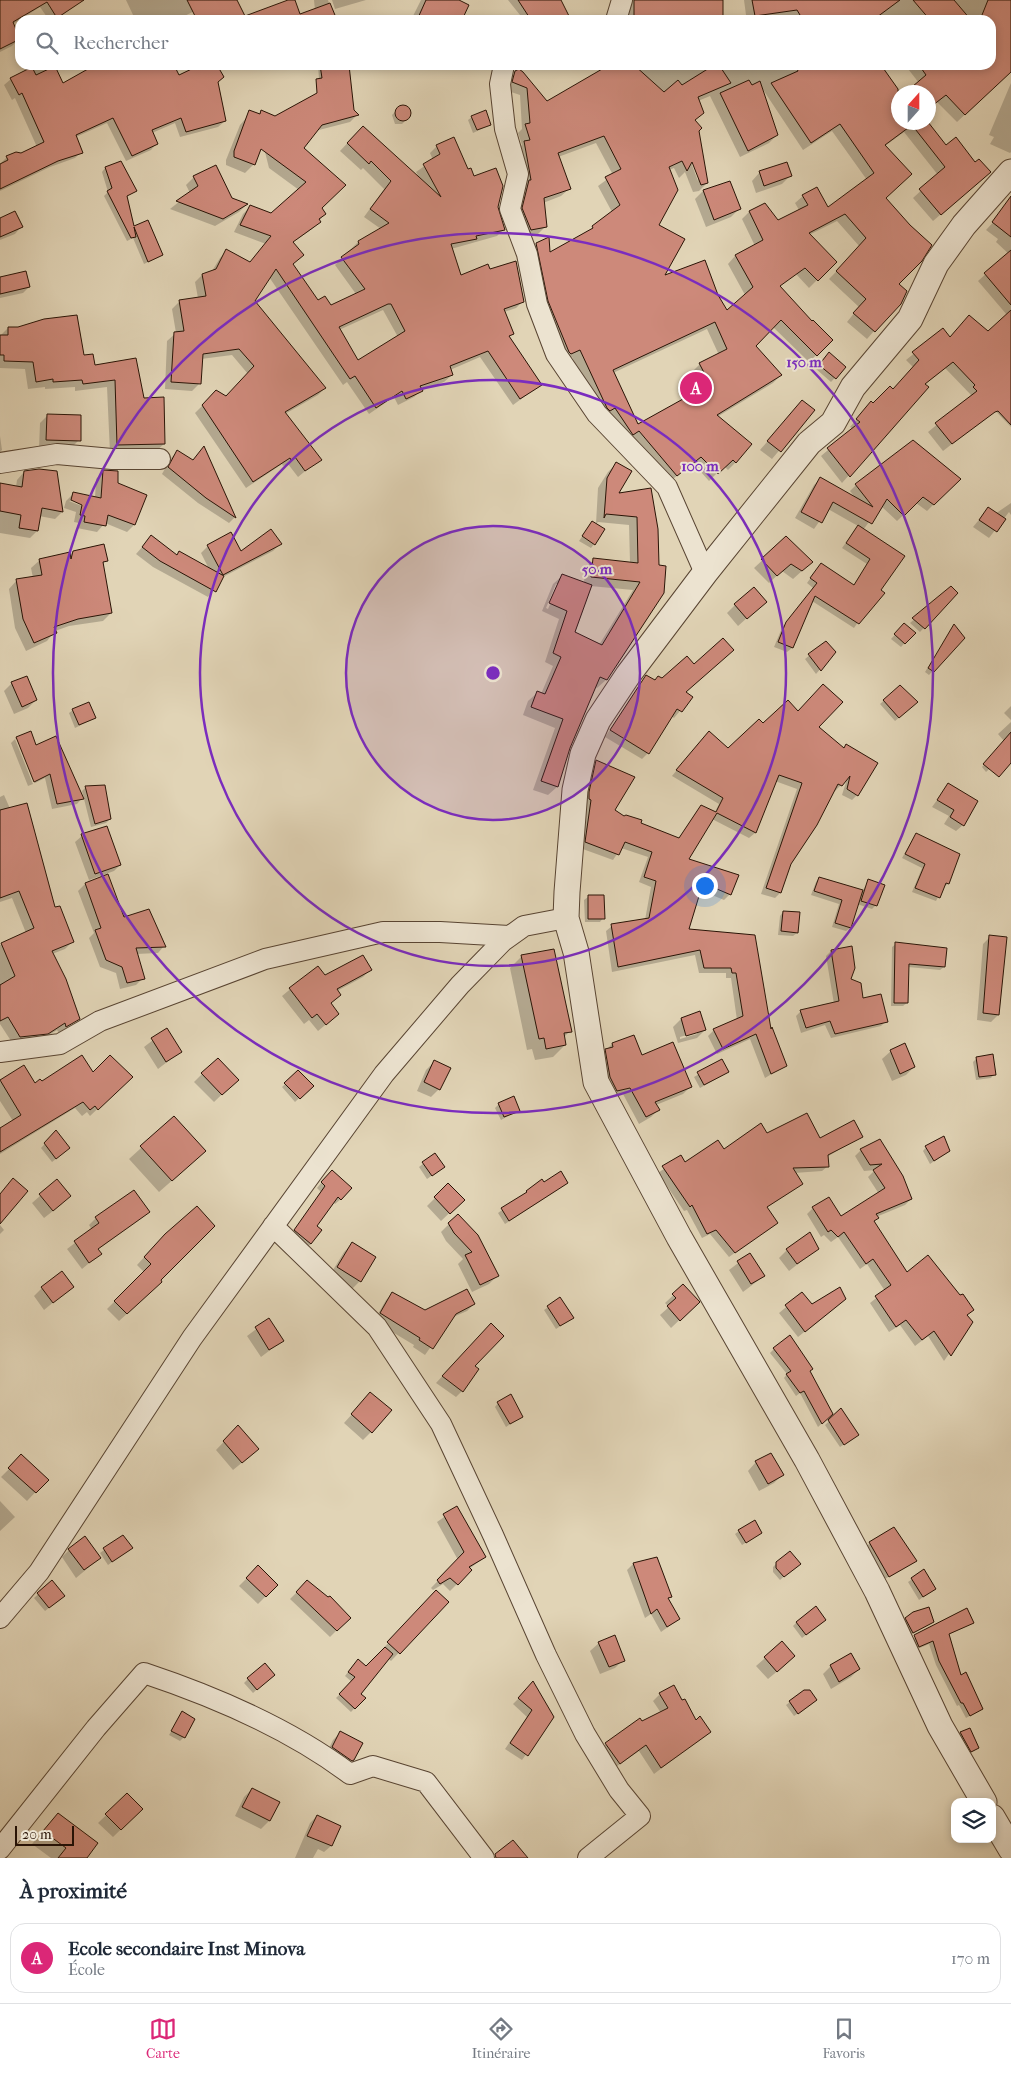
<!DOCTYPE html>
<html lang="fr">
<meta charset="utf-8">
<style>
body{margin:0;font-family:"IM FELL French Canon",serif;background:#f2f2f3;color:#1f2937}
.controls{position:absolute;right:15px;bottom:15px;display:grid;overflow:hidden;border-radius:10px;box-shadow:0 2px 8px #0003}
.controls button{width:45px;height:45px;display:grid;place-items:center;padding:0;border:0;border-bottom:1px solid #e0e1e3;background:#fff;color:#1f2937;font:25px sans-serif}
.compass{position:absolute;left:891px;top:85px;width:45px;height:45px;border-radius:50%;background:#fff;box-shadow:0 2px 8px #0003;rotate:21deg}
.scale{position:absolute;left:15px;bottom:12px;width:59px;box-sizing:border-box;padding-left:5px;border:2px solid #2a1406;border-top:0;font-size:14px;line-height:18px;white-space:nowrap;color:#2a1406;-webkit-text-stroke:4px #ece3d0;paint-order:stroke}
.you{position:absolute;left:704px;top:885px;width:18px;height:18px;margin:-12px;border:4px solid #fff;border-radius:50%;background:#1a73e8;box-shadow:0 0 0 8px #1a73e833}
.badge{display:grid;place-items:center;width:32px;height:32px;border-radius:50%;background:#db2777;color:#fff;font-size:16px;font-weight:700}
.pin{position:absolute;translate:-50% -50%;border:2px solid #fff;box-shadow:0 1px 5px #0006}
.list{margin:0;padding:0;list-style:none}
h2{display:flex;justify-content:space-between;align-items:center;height:65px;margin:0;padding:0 20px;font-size:21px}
h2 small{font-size:16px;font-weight:400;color:#747a83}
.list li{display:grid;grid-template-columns:32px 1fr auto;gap:15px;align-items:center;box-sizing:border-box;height:70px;margin:0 10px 10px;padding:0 10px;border:1px solid #e0e1e3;border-radius:15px}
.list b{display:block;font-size:19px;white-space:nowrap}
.list p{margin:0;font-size:16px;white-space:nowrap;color:#747a83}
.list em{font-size:16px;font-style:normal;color:#747a83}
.icon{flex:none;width:28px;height:28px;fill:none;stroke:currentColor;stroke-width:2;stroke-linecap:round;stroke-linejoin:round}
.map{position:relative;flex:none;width:1011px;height:1858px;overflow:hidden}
.search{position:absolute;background:#fff;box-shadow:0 2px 8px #0003;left:15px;right:15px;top:15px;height:55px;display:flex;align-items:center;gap:12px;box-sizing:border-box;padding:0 18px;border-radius:15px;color:#747a83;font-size:19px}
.sheet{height:145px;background:#fff}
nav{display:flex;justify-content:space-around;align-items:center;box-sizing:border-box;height:70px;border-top:1px solid #e0e1e3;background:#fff;font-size:14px;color:#747a83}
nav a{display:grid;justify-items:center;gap:2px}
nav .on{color:#db2777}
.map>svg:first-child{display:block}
.shadow{fill:#0003;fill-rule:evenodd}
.building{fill:#cd897a;stroke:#2a1406;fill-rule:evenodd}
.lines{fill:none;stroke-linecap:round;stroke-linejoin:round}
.minor-casing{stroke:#584432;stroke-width:22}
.tertiary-casing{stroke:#584432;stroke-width:27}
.minor{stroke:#ece3d0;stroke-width:20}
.tertiary{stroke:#ece3d0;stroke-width:25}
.ring{fill:none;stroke:#7b2cbf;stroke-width:2.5}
.centre{fill:#7b2cbf;stroke:#ece3d0;stroke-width:2.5}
.ring-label{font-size:15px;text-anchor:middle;font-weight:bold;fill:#7b2cbf;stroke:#ece3d0;stroke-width:4;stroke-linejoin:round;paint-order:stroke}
</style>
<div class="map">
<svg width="1011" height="1858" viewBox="0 0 1011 1858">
<rect width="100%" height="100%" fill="#e1d4b6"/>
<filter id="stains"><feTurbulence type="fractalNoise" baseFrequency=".004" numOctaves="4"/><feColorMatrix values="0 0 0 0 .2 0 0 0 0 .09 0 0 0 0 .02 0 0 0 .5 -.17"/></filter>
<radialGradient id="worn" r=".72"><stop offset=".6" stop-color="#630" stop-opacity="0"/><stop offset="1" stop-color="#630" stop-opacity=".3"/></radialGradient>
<path class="shadow" d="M0,0h73l3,4 -20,16h-7l-9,-13 -27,17 7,14 -8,8 -12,6z
M126,0h102l11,20h-29l-7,-13 -27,13h-47l5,-3z
M314,0h14l7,20h-19z
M332,0h34l-31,9z
M456,0l4,20h-49l10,-20z
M508,0h51l11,20h-46z
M626,0h95l1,20h-95z
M744,0h170l15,20h-138l-2,-3 -19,3h-31l7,-5z
M916,0h95v71l-54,51 -20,-20 -9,7v-17h-20l11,-9 -14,-18h86v-45h-45z
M38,65h17l5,21 38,-21h74l7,12 24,-12h22l-8,3 6,9 -6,6 8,38 -7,6 -38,10 -5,-14 -23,10 5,10 -6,7 -25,11 -19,-38 -31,14 5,15 -6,6 -25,9 -50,24 1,-28 6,-6 14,-2 16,-8 -22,-49 -3,2 -8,-15 7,-6z
M318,65h30l5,46 4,4 -7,7 -35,9 -13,17 19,60 4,6 -13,15 -20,14v21l26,38 12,4 26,-12 -21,-29 23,-23 23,-13 -17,-12 20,-28 -21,-21 -2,2 -21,-19 16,-17 64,45 -4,-7 17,-12 -3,-7 7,-7 30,25 30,36 7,22 -7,7 -46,13 9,28 30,-6 33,30 -7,7 -12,4 9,21 -4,4 31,48 -27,20 -33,-48 -30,13 2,5 -8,7 -22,8 -8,7 -16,8 -4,-8 -25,17 -22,-32 -4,3 -74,-108 -15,24 71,87 -7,7 -33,19 35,45 -22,18 -10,-13 -5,2 -1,-2 -36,24 -51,-75 21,-21 10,5 22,-23 -16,-19 -31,4 -2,25 -7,7 -27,-2 2,-48 9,-8 -4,-24 8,-8 18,-3 -3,-16 7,-7 10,-4 8,-13 7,-7 22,12 17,-19 -32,-12 9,-18 8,-8 20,8 28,-24 -30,-22 -12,-48 18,-3 45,-24zM383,310l15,27 -40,25 -19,-32z
M603,65h289l-8,6 16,21 -2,30h29l19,25 36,32 -49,42 -20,-23 25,-23 -34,-43 -19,14v52l12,86 -23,47 -7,8 -20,-17 12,-15 -30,-28 31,-32 -23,-26 -28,14 26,27 -26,26 -13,-14 -17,13 33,36 20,17 -23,22 -36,-35 -19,18 27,30 -8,8 -56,34 19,45 -8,8 -4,-4 -15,15 -16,-18 -25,20 -68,-68 -28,-58 -9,4 -35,-109 8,-8 13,10 38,-21 25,-21 -14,-26 15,-11 -17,-32 -38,14 11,32 -8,7 -18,7 3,23 -8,8 -15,3 -8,-20 2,-67 5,-5 -4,-12 4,-4 -2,-34 -15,-5 3,-10 8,-8 31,31 58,-34zM762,88l41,62 29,-19 35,49 -40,29 -24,-13 -8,7 4,7 -22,12 -28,-10 -7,7 13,27 -20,10 -7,8 17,31 -19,17 -10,-17 -54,-18 -5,-52 12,-55 5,-2 5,10 6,-6 8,20 6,-1 8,-8 -13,-62 8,-8 -4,-12 12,-5 30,61 29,-14 8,-8zM691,156l7,19v6l-9,-24zM707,329l12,26 -19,9 -8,8 10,18 -64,36 -25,-53z
M1011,83v69l-1,1 -20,-9 4,-7 -5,-2z
M404,106l7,6 -2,5 -7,7h-7l-3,-9 8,-8z
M247,117l15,25 -9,23 -8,8 -19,-8v-5l14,-35z
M472,117l18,8 -17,8 -5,-13z
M121,163l14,28 -9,6 7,31 15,-6 14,33 -18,9 -11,-26 -6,3 -23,-45 4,-4 -6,-20 3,-4z
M760,172l30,4 -8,8 -26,9 -4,-12z
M194,177l37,22 15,6 -7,7 -24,14 -45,-17 20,-16 -4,-8z
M729,183l10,26 -8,8 -25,10 -11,-28 8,-8z
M1011,203v53l-15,-14 2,-3 -12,-9z
M0,218l21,9 -6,7 -15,6z
M1006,256l5,6v165l-31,-32 9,20 -46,36 -15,-19 44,-36 -27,-28 -21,17 3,2 -85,96 -21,-27 32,-27 -3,-2 15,-17 28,-20 20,-23 -7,-7 37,-30 6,8 20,-22 19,17 19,-18 -29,-34z
M25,273l4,14 -6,6 -23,5v-21z
M8,328l75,29 11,9 41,-7 8,40 21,45 -8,7 -46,2 -3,-66 -32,4v-4l-30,2v-2l-17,2 -3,-20 -25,-1v-32z
M825,357l20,10 -14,15 -15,-13z
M802,401l11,9 -41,49 -12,-9z
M48,415l31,25 -8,8h-32l1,-25z
M0,436l2,14 -2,2z
M203,449l32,68 -6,6 -31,-20 -36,-29 9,-16 6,-6 15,9z
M617,463l-1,32 41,34 1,37 5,27 -57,87 -9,8 -2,-1 -26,61 -12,39 -9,8 -15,-5 22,-62 -32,-13 5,-14 9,-8 4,1 12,-28 -8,-4 14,-43 -17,-8 11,-27 9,-8 22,7 1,-15 9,-8 36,3 -1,-38 -31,-3 -2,2 2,-36 10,-16zM556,584h3l-11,25 -2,-1zM590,586l43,4 -34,55 -25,-12z
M103,471l13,13 18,41 -7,7 -22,-9 -8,9 -20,-4 2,-5 -5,-1 2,-10 -12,-4 2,-7 7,-7 22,4 1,-19zM69,501h7l11,7z
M24,472l38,40 -7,7 -16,-3 -2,15 -7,7 -30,-5v-49l16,3 1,-7z
M820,479l36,20 -6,-8 6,-6 103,-6 -32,32 -11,-8 -19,18 -16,-15 -18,24 40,26 -49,72 -42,-27 -20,47 -5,4 -13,-5 8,-19 31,-40 -6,-5 10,-14 36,17 14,-22 -25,-16 16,-22 -30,-17 -14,20 -19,-11 19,-33z
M1011,503v12l-2,-3 -20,26 -16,-11 15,-18 7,5z
M592,522l2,22 -3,4 -12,-7z
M151,537l25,19 3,-3 30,16 -8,-16 7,-7 33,7 39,-9 -7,7 -52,27 -13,19 -55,-30 -17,-13z
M786,538l17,32 -10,9 -11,-8 -13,12 -15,-15z
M73,552l33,8 -4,4 9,49 -8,8 -34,5 -14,5 -8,10 -21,10 -11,-23 -6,-39 8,-9 16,-2 -2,-10 9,-8 29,-4z
M951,588l5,5 -36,39 -10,-9z
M735,605l22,4 -19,17 -11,-13z
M905,624l9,9 -13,14 -10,-8z
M954,626l9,12 -34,37 -4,-3z
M826,642l9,10 -19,22 -11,-15z
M646,676l39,17 6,5 -17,20 -3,-2 -23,37 -6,6 -37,-22z
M12,683l24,17 -8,8 -14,6 -10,-23z
M900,686l13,20 -18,15 -15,-17z
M1011,706v14l-7,-7z
M73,710l22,8 -20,10 -6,-15z
M798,713l45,36 14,46 -5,5 -10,-5 5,-16 -12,12 -2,-1 -43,74 -10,29 -5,5 -14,-4 36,-105 -22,-8 -20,52 -6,5 -37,-19 -25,41 43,34 -6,6 -24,-10 -12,40 66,6 16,95 15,35 -20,12 -15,-39 -33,15 -9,-18 6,-6 23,-10 -6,-42h-5v-5h-27l-4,-18 -83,17 -6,-41 6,-5 33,-6 6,-33 -12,-5 9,-25 -27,-9 -8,12 -33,-12 4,-43 7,-38 6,-5 17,48 10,8 54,21 24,-32 13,5 4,-8 -47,-28 31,-38 25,11 35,-24z
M1011,722v27l-25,23 -4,-5 22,-26 -6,-7z
M16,738l19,9 47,51 -5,6 -25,5 -7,-31 -10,5 -17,-44h-3l18,45 -5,2 -17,-43z
M948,785l15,40 -7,6 -12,-7 5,-8 -17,-9z
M86,787l24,32 -4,4 -15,4 -9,-36z
M4,795l50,113 19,33 -8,8 -13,5 26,65 -19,14 -2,-3 -18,11 -26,3 -13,-20v-79l26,-12 -14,-35 -12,4v-105z
M106,827l14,38 -6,6 -25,9 -14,-38 7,-6z
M916,834l32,50 -5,3 -7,14 -24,-9 10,-24 -20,-10z
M107,876l16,42 41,28 -6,7 -22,1 7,24 -7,7 -16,4 -4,-16 -16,-6 -11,-29 5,-5 -16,-42 7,-7z
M819,878l43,13 7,-10 7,24 -4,4 -15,-5 -7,24 -4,3 -14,-4 7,-23 -28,-9 5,-13z
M588,897l15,21 -3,4h-15l-1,-22z
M783,912l14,21 -4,3 -15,-1 2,-19z
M990,937l16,1 -8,77 -7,7 -14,-2 6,-76z
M896,944l48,23 -4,3 -32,-3 -1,36 -4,3h-12l1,-59z
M831,951l31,48 24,22 -5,5 -50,12 -6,-13 -24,8 -5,-17 5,-5 33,-7 -8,-48z
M521,957l49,74 -7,7 2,7 -12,12 -18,3 -3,-11 -5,1 -17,-82z
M317,967l8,10 45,-7 -7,7 -26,14 -7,13v17l-12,10 -9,-11 -5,4 -22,-28z
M681,1019l24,11 -8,8 -19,5 -5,-16zM697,1032v2l-17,5v-2z
M166,1030l14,22 -22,17 -14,-22z
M634,1036l7,20 49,31 -7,7 -27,11 2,5 -7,7 -12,7 -16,-30 -13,4 -11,-41 13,-13z
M891,1051l23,16 -8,8 -14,6 -10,-22z
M977,1058l17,16 -3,4 -15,2 -3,-18z
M722,1061l6,11 -28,16 -6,-11z
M434,1062l5,27 -8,8 -14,-6 9,-21z
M23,1067l11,17 59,-10 31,10 -34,32 -3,-4 -5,4 -7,-8 -75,46v-25l13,-8 -13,-20v-19z
M298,1072l14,14 -17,16 -13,-15z
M202,1074l35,6 -23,22 -20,-20z
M499,1104l20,6 -18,10 -6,-12z
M174,1118l18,45 -33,29 -30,-33z
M56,1132l9,20 -13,10 -11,-14z
M767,1135l52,5 42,-4 -34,21 1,9 -6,5 -28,2 7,11 -35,24 10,15 -47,34 -19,-23 -8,4 -15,-28 -3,1 -26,-38 23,-16 4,7z
M880,1141l31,58 -6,6 -29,12 -3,5 34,51 65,37 -6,6 5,6 -27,39 -16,-25 -13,10 -15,-21 -11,7 -19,-29 15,-12 -18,-27 -7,5 -22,-32 -7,5 -7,-7 -3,2 -14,-23 6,-6 28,10 38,-24 -11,-17 7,-7 -11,1 -9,-15 6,-6z
M926,1147l23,4 -19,13 -7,-13z
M435,1154l5,16 -13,9 -8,-12z
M326,1177l15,22 -6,5 -2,-2 -18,24 -4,18 -6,5 -15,-13 31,-44 -4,-4z
M57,1181l5,23 -18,14 -12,-15z
M544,1183h23l-62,41 -7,-11 29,-21z
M448,1185l15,15 -22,21 -14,-15z
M134,1192l15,20 -52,38 3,4 -18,15 -15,-20 25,-19 -3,-5 7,-7z
M458,1215l39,61 -8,8 -17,8 -14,-28 5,-5 -17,-18 -5,-9z
M0,1225l4,5 -4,4z
M157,1243l-4,47 -34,31 -12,-12 37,-37 -7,-7z
M352,1244l8,37 -8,8 -22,-14 14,-23z
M818,1248l-29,23 -10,-13 8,-8z
M750,1254l14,22 -21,16 -14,-22z
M683,1286l7,24 -19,18 -11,-13 9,-8 -4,-4z
M72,1287l-28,23 -10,-14 8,-8z
M393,1293l32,19 49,-8 -7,7 -16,7 -26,37 -12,-8 1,-2 -40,-24 12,-21z
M802,1294l9,11 34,-6 -47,38 -19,-24z
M560,1299l8,22 -12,8 -12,-19z
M268,1320l14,21 -21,16 -14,-21z
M484,1331l-22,60 -6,6 -20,-14z
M774,1349l35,23 23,42 -14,13 -18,-34 -4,3 -12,-18 3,-4 -17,-21z
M363,1402l8,30 -8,8 -19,-17z
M498,1403l24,13 -16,11 -11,-20z
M841,1410l13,28 -14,9 -15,-22z
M238,1427l11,30 -16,13 -17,-20z
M756,1462l26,13 -8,8 -15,8 -11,-20z
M14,1464l33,16 -20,21 -26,-24z
M0,1501l15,16 -15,14z
M457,1508l28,49 -16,12 2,1 -21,21 -7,-7 -10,6 -2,-2 27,-28 -21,-38z
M739,1531l22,2 -19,12 -7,-11z
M123,1536l8,12 -23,17 -8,-12z
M870,1543l45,18 -30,18 -18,-33z
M70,1549l30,9 -24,20 -14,-21z
M656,1558l14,38 -3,4 12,19 -18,13 -10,-18 -6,4 -18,-48 6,-6z
M777,1563l18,4 -15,13 -7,-8v-5z
M258,1567l19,18 -19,19 -19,-18z
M924,1571l10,18 -15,11 -11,-18z
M52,1582l8,17 -15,12 -11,-13z
M301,1588l48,30 -19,19 -40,-38z
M428,1600l19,2 -56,59 -3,-3 -28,36 4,4 -13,14 -15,-14 16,-16 -7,-6 9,-12 12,3z
M966,1610l6,13 -24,12 13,41 21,33 -16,9 -7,-13 -2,1 -21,-41 -7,-21 -14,6 -4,-10z
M906,1619l27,3 -24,14 -7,-13z
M797,1622l24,1 -19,15 -9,-12z
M599,1643l24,17 -8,8 -15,6 -10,-23z
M782,1643l4,21 -18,15 -12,-13z
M850,1655l9,14 -8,8 -20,12 -8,-15 8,-8z
M270,1678l-17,15 -9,-10 4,-4z
M528,1689l25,28 -31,43 -17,-11 22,-32 -14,-13z
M660,1694l49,38 -55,42 -15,-23 -26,18 -14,-19 7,-6 55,-31 -8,-12z
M790,1702l22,2 -18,12 -8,-11z
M182,1713l2,24 -4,4 -11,-6z
M341,1732l10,28 -8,8 -18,-12 8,-16z
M961,1733l17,14 -4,4 -7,3 -10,-17z
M252,1789l17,32 -8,8 -26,-13 9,-19z
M127,1795l15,14 -29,28 -15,-14z
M58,1814l27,44h-34l-19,-14z
M317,1816l22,10 -8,20 -7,6 -6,-3 -5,9h-18l15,-35z"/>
<path class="building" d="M0,0h84l-27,18 -10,-16 -34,20 7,17 -20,10z
M187,0h50l8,16 43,-16h7l5,14 30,-11 7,17h-140z
M426,0h33l10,5 -7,15h-45z
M518,0h43l10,20h-40z
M634,0h89v19l-89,1z
M752,0h148l-27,20h-70l-6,-10 -42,6z
M913,0h41l17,20h-41z
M988,0h23v72l-46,43 -19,-20 -18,14v-17h-22l20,-17 -7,-10h72v-45h-11z
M95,65h79l5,10 21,-10h17l7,12 -6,5 8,39 -40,11 -5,-14 -29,12 6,14 -26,12 -19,-38 -37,17 7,18 -25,8 -58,28v-25l8,-4 -2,-4 10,-4 5,1 23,-11 -22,-49 -3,2 -9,-17 22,-11 4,8 19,-9 8,17z
M320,65h29l5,45 5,5 -37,10 -18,23 42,37 -24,23 4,6 -7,5 2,3 -28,20 11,13 -11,9 25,36 7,-4 6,9 34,-16 -24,-32 18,-13 -1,-3 31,-18 -19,-14 21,-28 -20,-20 -2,3 -22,-21 16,-17 78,71 -18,-33 17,-10 -4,-9 18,-8 14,32 3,-1 3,8 22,-8 7,18 -5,21 7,23 -29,6 1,3 -26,5 10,31 27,-11 2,5 26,-8 8,41 -20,7 10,25 -5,2 33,49 -22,14 -32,-48 -38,15 3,9 -33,11 3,5 -17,8 -4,-8 -26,17 -21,-32 -5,3 -74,-110 -21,32 71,87 -41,24 37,48 -17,11 -10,-14 -4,3 -1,-2 -37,24 -51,-77 14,-15 10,6 28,-30 -15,-17 -36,5 -2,30 -30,-2 3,-50 10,-1 -5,-31 27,-4 -4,-22 14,-5 10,-20 24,13 21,-26 -31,-11 10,-20 21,8 35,-31 -45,-33 -6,16 -21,-8v-6l15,-41 11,4 1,-4 14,6 42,-23 -1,-14 6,-1zM388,304h3l14,27 -47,29 -19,-33z
M609,65h25l30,27 14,-12 4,5 32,-20h5l12,18 -33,14 6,16 -9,7 7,8 -3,3 9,52 -7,2 -9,-23 -5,9 -5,-10 -13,6 9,23 -19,35 26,14 -20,36 40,-15 13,35 9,15 26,-23 -18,-32 28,-15 -14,-29 16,-8 13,17 30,-15 -6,-10 15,-8 11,20 46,-34 -34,-49 -29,19 -40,-60 27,-12 -3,-6h86l17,24v33h30l18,23 10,-8 19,25 4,-3 12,13 -50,43 -22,-26 26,-22 -33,-42 -27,20 27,29 -26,24 24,27 22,20 -10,16 -23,23 8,7 -6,13 -26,28 -22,-19 13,-14 -30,-28 30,-33 -21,-24 -36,19 28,29 -19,19 -13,-13 -25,18 32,35 1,-1 20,20 -16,16 -36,-36 -25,26 26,29 -65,40 35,29 -16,19 -3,-3 -15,14 -17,-17 -24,19 -38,-45 -6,4 -18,-27 -5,3 -3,-3 -27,-58 -9,4 -2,-2 -21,-51 -12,-58 13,-6 1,15 43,-24 -1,-2 28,-21 -15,-28 16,-8 -17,-33 -46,17 13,36 -27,9 3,29 -16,3 -9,-22 7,-28h2l-7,-39 6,-1 -5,-16 5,-1 -3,-35 -15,-6 3,-11 4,-2 4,3 24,29zM715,322l12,27 -28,14 11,21 -72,40 -25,-54z
M749,80l3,5 8,-4 18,54 -30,16 -28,-58z
M395 113a8 8 0 1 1 16 0a8 8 0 1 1-16 0Z
M486,110l5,15 -14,5 -6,-14z
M121,161l16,30 -10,5 7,30 14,-6 15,35 -15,7 -14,-35 2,10 -5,1 -24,-47 5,-3 -7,-21z
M787,162l5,14 -28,10 -5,-15z
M216,165l16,33 16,6 -25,15 -47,-18 22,-15 -5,-10z
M730,181l11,28 -27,11 -11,-30z
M1011,196v41l-19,-15z
M15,211l8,16 -23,10v-19z
M1011,250v55l-27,-32z
M26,271l4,16 -30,7v-17z
M1011,310v115l-13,-14 -3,1 -43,32 -17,-21 42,-32 -4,-4 2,-2 -22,-23 -28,22 4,3 -79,90 -23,-29 33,-26 -4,-3 15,-18 2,2 17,-17 3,3 26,-29 -7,-8 31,-24 7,9 19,-22 19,16z
M77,315l7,40 9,-1 2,11 41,-7 8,40 20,-1 1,47 -48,1 -2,-65 -32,4 -1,-4 -29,2v-3l-17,3 -3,-20 -29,-1v-6h-4v-20h8v-8h10l26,-8z
M829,352l17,15 -10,12 -17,-14z
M802,400l13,10 -34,42 -14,-11z
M47,414l34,1v26l-35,-1z
M913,440l48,39 -27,26 -11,-8 -19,19 -17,-17 -15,25 -39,-22 -11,21 -21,-11 19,-35 53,30 -18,-23z
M204,446l32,72 -30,-20 -38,-31 9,-17 16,10z
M616,462l16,9 -13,22 32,-5 7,41 1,36 7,1 -2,27 -57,87 -7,-3 -30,71 -12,39 -17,-6 22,-62 -32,-12 6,-16 8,3 16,-37 -8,-4 14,-42 -18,-8 13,-29 30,11 -17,47 27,13 38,-63 -49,-5 2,-19 45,5 -1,-46 -31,-3 -2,4 3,-40z
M39,469l18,2 6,41 -21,-4 -4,23 -19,-3 2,-13 -21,-4v-28l22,4 2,-16z
M103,470l15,1v12l29,12 -12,30 -27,-10 -2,11 -22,-4 1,-6 -5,-1 2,-10 -11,-5 2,-8 28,6z
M988,507l18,12 -9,13 -18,-12z
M592,521l13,8 -10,16 -13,-9z
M858,525l47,31 -24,34 4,3 -26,31 -44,-28 -22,52 -15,-6 8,-20 31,-39 -7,-5 11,-15 33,22 16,-26 -24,-16z
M271,529l11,15 -59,31 -16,-30 24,-13 10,19z
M151,535l26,20 2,-4 45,25 -8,16 -56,-31 -18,-14z
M786,536l27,26 -11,9 -11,-7 -14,12 -16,-17z
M104,544l4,17 -5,1 9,51 -34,6 -24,8 3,6 -23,10 -11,-24 -7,-40 26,-4 -3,-16 31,-7 1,7 2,-8z
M951,586l7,7 -33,36 -13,-11z
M754,587l13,15 -20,17 -13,-15z
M904,623l12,10 -11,11 -11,-10z
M954,624l11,14 -31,34 -6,-4z
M723,638l11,12 -48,42 7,5 -11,15 -5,-3 -28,45 -39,-24 36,-55 9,5 3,-4 4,2 25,-22 7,8z
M826,641l10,11 -15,19 -13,-17z
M27,676l10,24 -15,7 -11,-25z
M823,684l20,18 -24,25 25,21 2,-4 32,19 -20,33 -11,-7 3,-13 -8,10 -4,-2 -21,41 -26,39 -10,29 -15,-5 36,-105 -23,-8 -23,58 -39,-20 -28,46 50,16 -8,20 -28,-12 -14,46 66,6 16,94 1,-2 15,39 -16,8 -15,-40 -33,15 -10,-20 30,-13 -7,-43h-4l-1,-5h-27l-4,-18 -82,17 -7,-43 38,-6 7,-37 -12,-4 8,-25 -27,-10 -6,13 -34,-13 6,-42 -2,-1v-7l7,-32 39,17 -20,33 9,6 2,-1 16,5 -1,3 38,15 22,-33 15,7 7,-14 -47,-28 33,-39 19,17 31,-29 4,4 25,-23 10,11z
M900,685l18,17 -19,16 -16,-18z
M89,702l7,16 -17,7 -7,-16z
M31,731l5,14 20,-9 28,63 -27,5 -7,-30 -16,8 -18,-45z
M1011,732v31l-12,14 -16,-13z
M948,783l30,18 -14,25 -14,-9 4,-7 -17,-10z
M105,785l6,34 -16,5 -10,-38z
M27,803l28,104 5,-1 14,36 -22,9 14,28 14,40 -14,8 -1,-4 -17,11 -28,3 -12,-20 -8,4v-36l15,-9 -14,-33 33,-15 -15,-37 -19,7v-88z
M107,826l14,39 -26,9 -14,-40z
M916,833l44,21 -11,30 -3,-1 -6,15 -25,-10 10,-24 -20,-10z
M108,874l16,43 25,-8 17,38 -30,1 9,31 -18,4 -5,-16 -16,-7 -11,-30 6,-2 -16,-45z
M819,877l44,13 -12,38 -16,-5 7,-23 -28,-9z
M868,879l17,6 -8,21 -16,-5z
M588,895h16l1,24h-17z
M783,911l17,1 -2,21 -17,-2z
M989,935l18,2 -8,78 -16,-2z
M895,942l52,6 -2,19 -36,-3 -1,39h-14z
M852,946l3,22 -4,11 10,4 2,15 18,-4 7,28 -53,12 -5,-13 -24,7 -6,-18 39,-9 -8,-51z
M554,949l18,83 -8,1 2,12 -20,4 -2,-11 -5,1 -18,-84z
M363,955l9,15 -35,19 4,6 -10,8 8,11 -13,11 -9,-11 -5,4 -23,-30 29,-22 7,9z
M700,1011l6,19 -20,6 -5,-18z
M167,1028l15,24 -16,10 -15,-24z
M634,1035l8,20 31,-13 19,45 -37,15 5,8 -14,7 -16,-29 -13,3 -7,-14 -5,-28 8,-2 -1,-4z
M905,1043l10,24 -15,7 -10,-24z
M993,1054l3,21 -17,2 -3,-20z
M82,1055l11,17 17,-17 23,22 -35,33 -3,-4 -5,4 -7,-8 -83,50v-24l21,-13 -21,-35 24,-15 11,18 5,-4 2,2z
M218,1058l21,22 -17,15 -21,-22z
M722,1059l7,13 -25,13 -7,-13z
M434,1060l17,8 -11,22 -16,-8z
M298,1070l16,16 -14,13 -16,-16z
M514,1096l6,15 -16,6 -6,-14z
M807,1113l13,25 34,-18 9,17 -35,18 1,12 -36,1 10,16 -36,23 11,16 -43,30 -19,-23 -9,4 -15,-29 -2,2 -28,-41 19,-11 4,7 33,-22 6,9 37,-26 6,10z
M174,1116l32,35 -34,30 -32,-35z
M56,1130l14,18 -14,11 -12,-16z
M944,1136l6,15 -16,10 -9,-15z
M880,1139l23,37 9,23 -36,15 3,4 -5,3 33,51 21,-17 32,40 3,-1 11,16 -7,5 6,7 -22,34 -17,-25 -12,9 -16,-20 -10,7 -21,-31 16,-11 -18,-26 -7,5 -22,-32 -6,5 -7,-7 -3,2 -16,-25 17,-10 12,19 44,-28 -12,-18 9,-6 -12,1 -10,-16z
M435,1153l10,14 -13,9 -10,-14z
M332,1170l20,18 -11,12 -3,-3 -21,29 5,4 -11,14 -17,-14 31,-44 -4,-4z
M561,1171l7,12 -59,38 -8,-13 26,-16 -1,-1 16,-12 2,3z
M13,1178l15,13 -28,33v-30z
M57,1179l14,17 -18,15 -14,-17z
M448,1183l17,17 -15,14 -16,-17z
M134,1190l16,22 -52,37 4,5 -13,9 -15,-22 25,-18 -4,-6z
M197,1206l18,20 -54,54 1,2 -35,32 -13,-13 37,-37 -7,-7 21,-23z
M458,1214l20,21 21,41 -19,9 -15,-30 7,-3 -18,-19 -6,-10z
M810,1232l9,17 -22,15 -11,-15z
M352,1242l24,15 -15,25 -24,-15z
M750,1253l15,23 -14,8 -14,-23z
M62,1271l12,16 -21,16 -12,-16z
M683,1284l17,18 -20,19 -13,-15 9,-8 -4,-4z
M840,1287l6,12 -41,33 -20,-27 17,-13 10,12z
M467,1289l8,15 -19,10 -23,35 -14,-9 1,-2 -40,-25 12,-21 33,18z
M560,1297l14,21 -14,8 -13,-20z
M269,1318l15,23 -15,9 -14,-23z
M491,1323l13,13 -29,30 4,3 -16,23 -21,-16z
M790,1335l23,34 -3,2 23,43 -11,10 -18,-33 -4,2 -14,-19 5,-3 -18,-23z
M370,1392l22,18 -20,23 -21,-19z
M511,1394l12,23 -13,7 -13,-22z
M841,1408l18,27 -15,10 -16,-25z
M238,1425l21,24 -17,14 -19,-22z
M771,1453l13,22 -16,9 -13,-23z
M21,1454l28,26 -13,13 -28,-25z
M457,1506l29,51 -17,10 3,3 -14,15 -8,-7 -10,6 -3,-4 27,-28 -21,-38z
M755,1520l7,13 -16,10 -8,-13z
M894,1527l23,34 -28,16 -20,-35z
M123,1535l10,13 -21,14 -9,-14z
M85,1536l16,22 -17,12 -16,-21z
M790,1551l11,13 -17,13 -8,-9v-6z
M657,1557l15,40 -4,1 12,21 -13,8 -10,-18 -6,5 -18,-51z
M258,1565l20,20 -12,12 -20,-19z
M924,1569l12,20 -13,8 -12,-19z
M52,1580l13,16 -16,12 -12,-15z
M307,1580l21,17 2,-1 21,22 -14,13 -41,-39z
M436,1590l13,12 -49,52 -13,-12z
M816,1606l10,14 -20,15 -10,-13z
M929,1607l5,15 -21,11 -8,-15 8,-6z
M967,1608l7,15 -25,11 12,41 5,-3 17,37 -13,7 -7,-13h-2l-22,-42 -6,-20 -14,6 -5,-12z
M615,1635l10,26 -16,6 -11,-25z
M782,1641l13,15 -18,16 -13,-15z
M385,1647l8,7 -32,40 5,4 -11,11 -16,-15 16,-17 -7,-5 10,-13 8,7z
M851,1653l9,16 -21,13 -9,-17z
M265,1663l10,12 -18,15 -10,-12z
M533,1681l21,36 -26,39 -18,-13 22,-33 -14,-12z
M674,1685l8,15 3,-1 11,21 4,-4 11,16 -50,36 -15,-23 -26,19 -15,-21 35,-25 2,3 26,-13 -9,-15z
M804,1690h6l7,10 -19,14 -9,-13z
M182,1711l13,8 -10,19 -14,-7z
M970,1728l9,20 -8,4 -11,-20z
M340,1731l23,12 -9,17 -2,1 -20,-14z
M252,1788l28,14 -10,19 -28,-14z
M127,1793l16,16 -22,21 -16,-16z
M58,1813l40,30 -11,15h-29l8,-10 -23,-17z
M317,1815l24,11 -9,20 -25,-10z
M513,1840l15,18h-32l-1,-4z"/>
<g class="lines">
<g class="minor-casing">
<path id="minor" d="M616,20l6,-20
M504,65l-4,19 5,45 13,45 -8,35 17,45 10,50 19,50 41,60 70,73 38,86
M0,463l57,-9 55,5h48
M0,1052l60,-8 40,-23 165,-62 118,-27h57l69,4
M273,1226l104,101 64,97 52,111 53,120 39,79 34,56 21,26 -52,42
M0,1618l39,-46 153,-234 192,-264 76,-89 43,-44 21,-15 42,-8
M0,1849l96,-121 48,-55c72,24 145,55 206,101l23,-8 53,16 58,76"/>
</g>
<g class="tertiary-casing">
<path id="tertiary" d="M984,1802l-44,-76 -63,-135 -70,-131 -128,-223 -83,-155 -20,-130 -10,-34 1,-26 8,-102 8,-36 15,-34 30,-45 77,-102 104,-130 24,-20 20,-36 57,-68 26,-55 28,-39 47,-53
M992,1817l19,32"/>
</g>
<use href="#minor" class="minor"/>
<use href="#tertiary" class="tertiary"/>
</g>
<circle cx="493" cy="673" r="147" fill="#7b2cbf" fill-opacity=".12"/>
<g class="ring">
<circle cx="493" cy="673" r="147"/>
<circle cx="493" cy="673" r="293"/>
<circle cx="493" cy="673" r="440"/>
</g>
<circle cx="493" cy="673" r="8" class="centre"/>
<g class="ring-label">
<text x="804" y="367">150 m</text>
<text x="700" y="471">100 m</text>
<text x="597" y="574">50 m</text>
</g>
<rect width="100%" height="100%" filter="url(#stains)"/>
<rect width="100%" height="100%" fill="url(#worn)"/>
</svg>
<div class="controls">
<button><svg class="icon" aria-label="layers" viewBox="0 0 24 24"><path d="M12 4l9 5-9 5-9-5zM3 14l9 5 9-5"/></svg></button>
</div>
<svg class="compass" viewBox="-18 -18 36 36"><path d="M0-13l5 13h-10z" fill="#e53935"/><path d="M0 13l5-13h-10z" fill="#747a83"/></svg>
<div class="scale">20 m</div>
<div class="you"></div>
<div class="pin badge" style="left:696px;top:388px">A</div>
<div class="search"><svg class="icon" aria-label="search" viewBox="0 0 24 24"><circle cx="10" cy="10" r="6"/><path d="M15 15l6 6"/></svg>Rechercher</div>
</div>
<section class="sheet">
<h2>À proximité<small></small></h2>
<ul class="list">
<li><span class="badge">A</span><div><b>Ecole secondaire Inst Minova</b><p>École</p></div><em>170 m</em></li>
</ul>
</section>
<nav>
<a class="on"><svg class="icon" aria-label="map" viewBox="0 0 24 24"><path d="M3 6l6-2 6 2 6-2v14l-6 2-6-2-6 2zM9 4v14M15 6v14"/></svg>Carte</a>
<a><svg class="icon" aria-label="directions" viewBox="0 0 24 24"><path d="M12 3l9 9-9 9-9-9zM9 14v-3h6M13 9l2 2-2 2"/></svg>Itinéraire</a>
<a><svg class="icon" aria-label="saved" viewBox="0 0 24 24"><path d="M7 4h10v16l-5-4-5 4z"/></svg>Favoris</a>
</nav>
